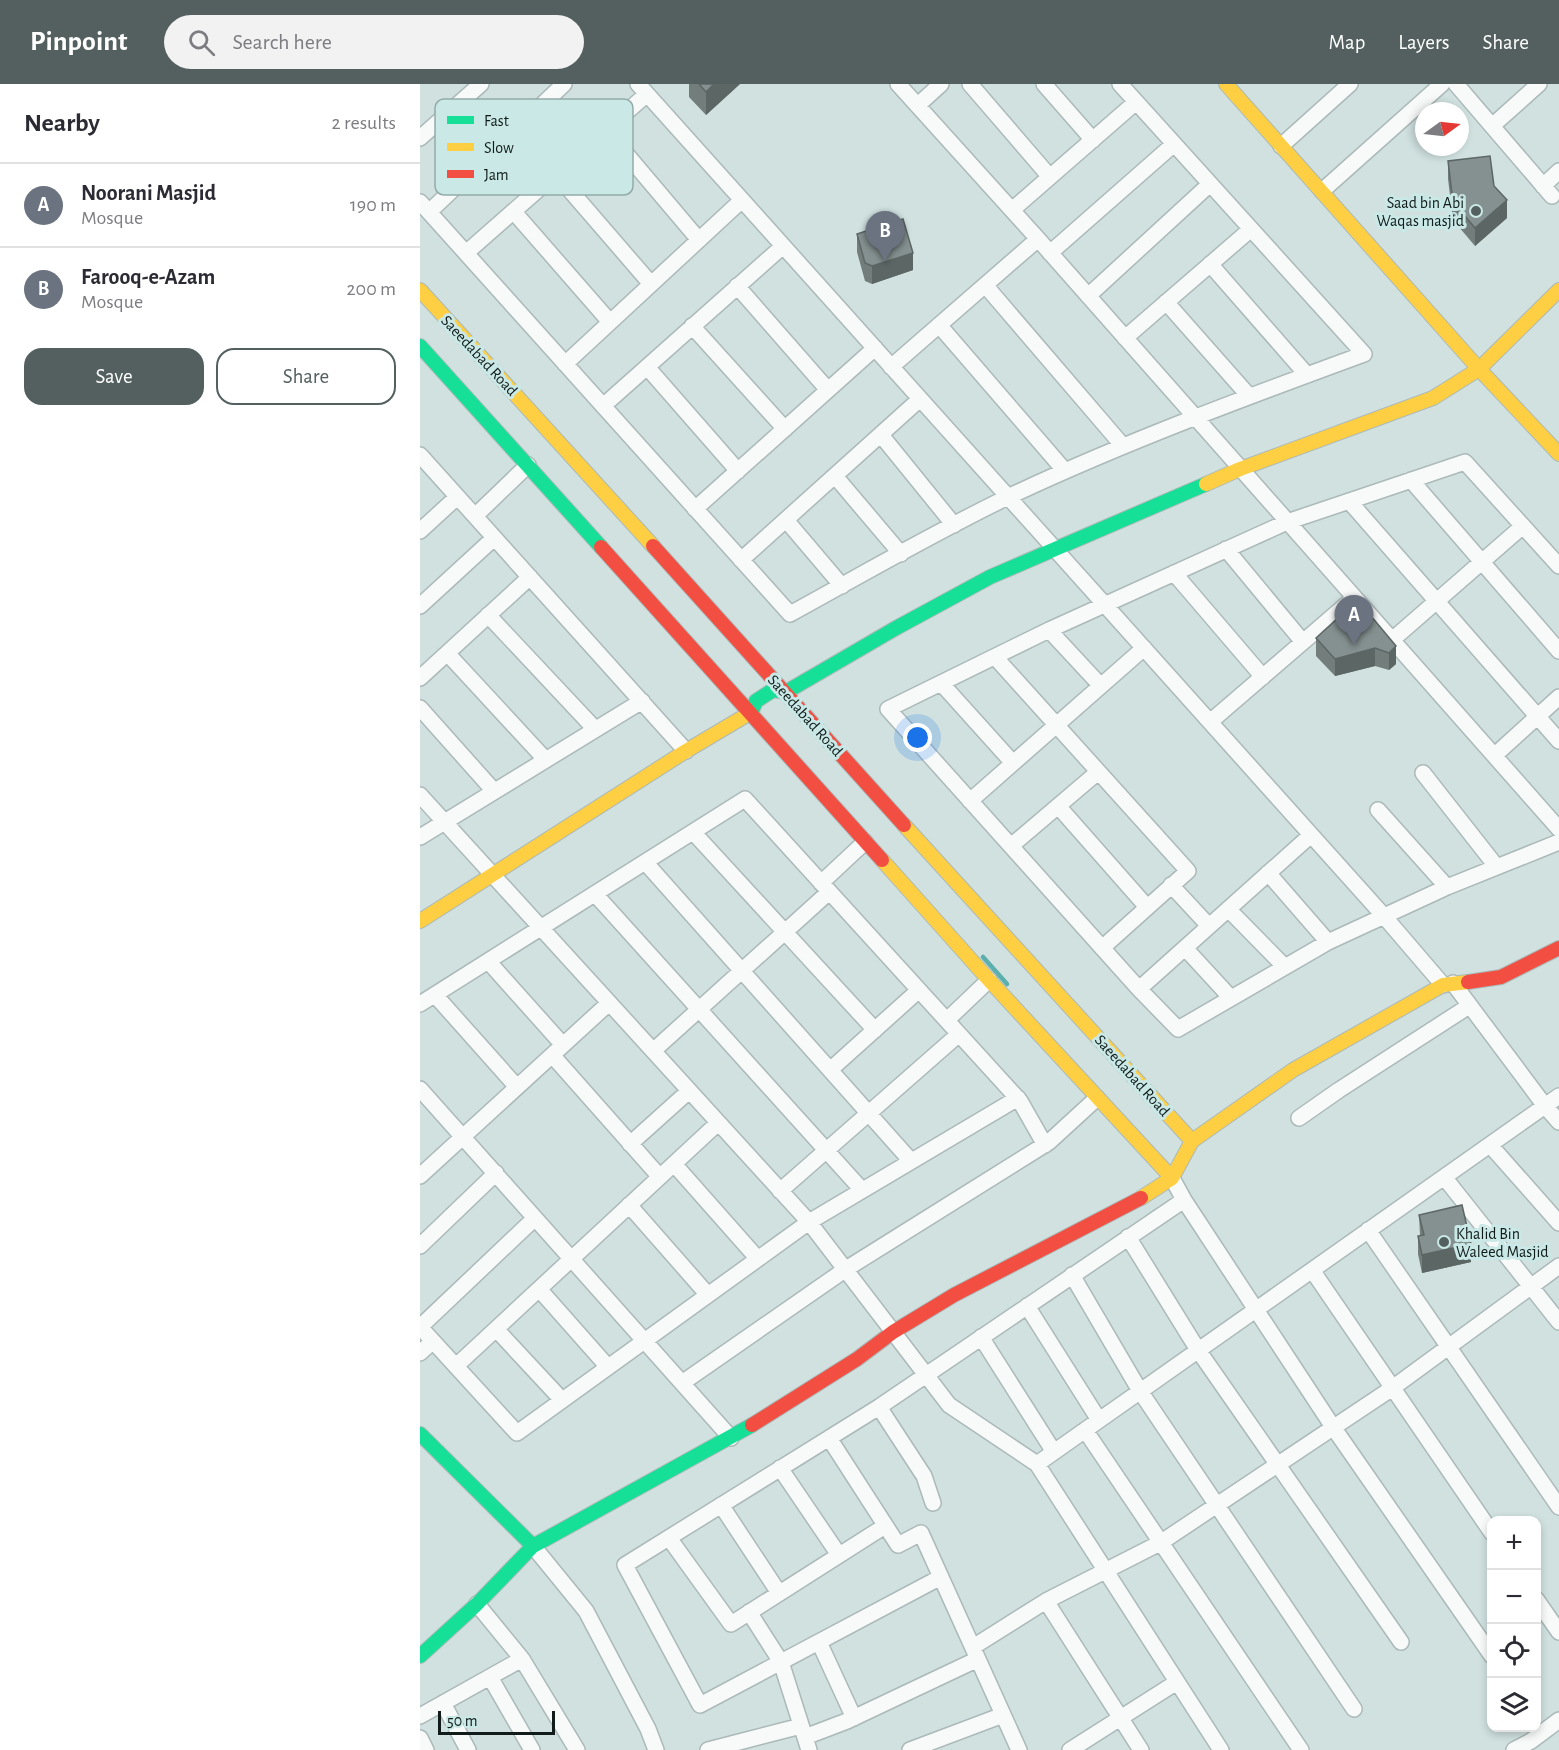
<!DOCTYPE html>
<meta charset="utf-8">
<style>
body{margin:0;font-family:"Alegreya Sans",sans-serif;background:#f2f2f3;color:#2b2b33}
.controls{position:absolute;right:18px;bottom:18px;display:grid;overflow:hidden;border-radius:12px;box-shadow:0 3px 9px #0003}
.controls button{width:54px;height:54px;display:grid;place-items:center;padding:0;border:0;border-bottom:2px solid #e1e1e2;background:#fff;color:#2b2b33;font:30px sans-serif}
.compass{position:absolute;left:995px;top:18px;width:54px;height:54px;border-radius:50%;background:#fff;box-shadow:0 3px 9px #0003;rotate:75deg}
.scale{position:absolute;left:18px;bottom:15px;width:117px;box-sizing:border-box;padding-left:6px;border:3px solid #101b1a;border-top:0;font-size:16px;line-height:21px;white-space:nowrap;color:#101b1a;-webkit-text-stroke:4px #c9e8e6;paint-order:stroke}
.you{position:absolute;left:498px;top:654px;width:21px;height:21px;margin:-15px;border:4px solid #fff;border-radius:50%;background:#1a73e8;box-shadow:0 0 0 9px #1a73e833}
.badge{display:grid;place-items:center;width:39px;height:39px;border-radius:50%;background:#53605f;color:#fff;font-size:20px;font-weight:700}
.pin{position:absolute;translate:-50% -50px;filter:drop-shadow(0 2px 3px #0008)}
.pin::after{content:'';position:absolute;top:32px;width:21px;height:18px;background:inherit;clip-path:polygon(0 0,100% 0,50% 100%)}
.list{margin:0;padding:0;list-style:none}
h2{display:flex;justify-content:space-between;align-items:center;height:78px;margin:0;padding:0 24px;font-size:26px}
h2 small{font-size:20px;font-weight:400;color:#7c7c81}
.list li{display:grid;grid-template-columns:39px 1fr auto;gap:18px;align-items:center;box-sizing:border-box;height:84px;padding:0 24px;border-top:2px solid #e1e1e2}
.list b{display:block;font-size:22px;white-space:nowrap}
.list p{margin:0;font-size:20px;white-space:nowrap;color:#7c7c81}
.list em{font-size:20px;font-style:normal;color:#7c7c81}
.actions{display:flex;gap:12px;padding:18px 24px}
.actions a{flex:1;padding:14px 0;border:2px solid #53605f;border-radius:18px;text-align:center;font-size:21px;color:#53605f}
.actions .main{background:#53605f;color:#fff}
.icon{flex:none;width:33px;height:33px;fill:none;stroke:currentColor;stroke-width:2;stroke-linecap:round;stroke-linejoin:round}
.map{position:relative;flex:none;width:1139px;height:1666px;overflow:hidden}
header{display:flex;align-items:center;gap:36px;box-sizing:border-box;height:84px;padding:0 30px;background:#53605f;color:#fff}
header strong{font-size:28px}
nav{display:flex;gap:33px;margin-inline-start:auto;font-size:21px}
.search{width:420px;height:54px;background:#f2f2f3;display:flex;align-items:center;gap:15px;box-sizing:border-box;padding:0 21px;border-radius:33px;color:#7c7c81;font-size:22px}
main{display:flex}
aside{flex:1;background:#fff}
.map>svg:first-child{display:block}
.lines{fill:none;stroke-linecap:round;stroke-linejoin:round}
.stream{stroke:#5bafac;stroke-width:4.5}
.street-casing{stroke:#abb9b8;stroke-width:18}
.fast-casing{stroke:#abb9b8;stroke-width:16}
.slow-casing{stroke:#abb9b8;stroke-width:16}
.jam-casing{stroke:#abb9b8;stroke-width:16}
.street{stroke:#f8fafa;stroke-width:15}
.fast{stroke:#16e098;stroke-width:14}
.slow{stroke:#ffcf43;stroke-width:14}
.jam{stroke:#f24e42;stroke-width:14}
.wall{fill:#727d7c}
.shaded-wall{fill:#5c6665}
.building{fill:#849190;stroke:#5c6665;stroke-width:1.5}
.poi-dot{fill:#53605f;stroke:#c9e8e6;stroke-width:2}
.labels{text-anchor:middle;stroke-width:6;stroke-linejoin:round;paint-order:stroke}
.poi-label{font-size:16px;fill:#101b1a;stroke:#c9e8e6;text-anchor:end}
.street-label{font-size:16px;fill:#101b1a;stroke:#c9e8e6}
.key{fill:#c9e8e6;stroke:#92aaa9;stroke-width:1.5}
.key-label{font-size:16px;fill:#101b1a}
</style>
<header>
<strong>Pinpoint</strong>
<div class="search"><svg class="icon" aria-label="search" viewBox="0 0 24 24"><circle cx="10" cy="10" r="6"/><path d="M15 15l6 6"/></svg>Search here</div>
<nav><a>Map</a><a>Layers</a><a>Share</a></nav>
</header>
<main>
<aside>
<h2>Nearby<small>2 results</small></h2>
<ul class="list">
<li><span class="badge" style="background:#6b7280">A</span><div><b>Noorani Masjid</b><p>Mosque</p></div><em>190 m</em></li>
<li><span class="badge" style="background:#6b7280">B</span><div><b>Farooq-e-Azam</b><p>Mosque</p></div><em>200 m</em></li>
</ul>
<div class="actions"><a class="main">Save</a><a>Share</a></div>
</aside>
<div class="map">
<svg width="1139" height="1666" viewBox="0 0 1139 1666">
<rect width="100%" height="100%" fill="#d0e1e0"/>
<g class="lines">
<path class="stream" d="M563,873l24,27"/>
<g class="street-casing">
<path id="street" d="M218,0l745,831 60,70
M478,0l140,155 521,590
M550,0l80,93
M624,0l49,56
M1036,0l96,112
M498,21l23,-21
M1072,42l47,-42
M186,46l93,110
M0,54l61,-54
M861,62l69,-62
M136,90l95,110
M1123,102l16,-15
M902,107l120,-107
M0,118l370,412c73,-40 145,-82 220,-118 115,-54 234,-98 354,-142l-244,-270
M592,126l124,-108
M9,128l135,-128
M94,128l96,110
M46,169l181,-159
M630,169l124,-109
M790,180l97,111
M565,201l138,161
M317,202l91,104
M668,212l122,-112
M746,218l83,94
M519,241l126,146
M272,242l93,103
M705,254l126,-109
M145,280l177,-164
M227,283l91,104
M471,283l147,-128
M183,322l180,-160
M461,351l73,90
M0,371l266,296
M415,392l66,78
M991,396l148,171
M929,417l210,240
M275,425l180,-161
M55,432l53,-51
M366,436l56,66
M0,447l37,-34
M806,465l77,93
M321,476l179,-161
M1139,482l-94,-104 -178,60 -238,108 -161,79 251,280 39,40 150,-87 119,-55 112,-45
M754,489l89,104
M0,522l74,-68
M68,531l107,114
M629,546l52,56
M972,556l131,-114
M27,569l98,106
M575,573l193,214 -86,77
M0,594l110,-101
M521,599l72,80
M0,624l74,83
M790,638l144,-124
M1075,671l64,-58
M1003,689l73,93
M0,711l389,427 140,183 88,59 184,286
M550,717l174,-153
M638,722l89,101
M958,726l69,77
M273,748l182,198
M0,753l222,-136
M591,762l87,-74
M225,778l266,299
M848,789l60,69
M401,799l44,-41
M751,801l38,41
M175,810l267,296
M808,825l57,58
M765,864l46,50
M68,877l75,84
M1033,899l92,123 14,16
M719,905l172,-154
M15,911l82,92
M0,920l325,-205 275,302 25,44
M527,936l42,-40
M233,967l176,-159
M132,971l108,122
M410,986l89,-80
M0,1005l311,349
M879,1034l40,-28 130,-84
M210,1060l59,-53
M1070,1061l69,78
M254,1080l84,95
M0,1092l189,-173
M1024,1093l115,145
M752,1094l12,22 149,227 159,229
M360,1107l179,-157
M209,1121l79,90
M948,1146l191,277
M708,1153l70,113 203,292
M0,1162l76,-73
M892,1186l180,263
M652,1191l68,116 214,318
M119,1205l69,78
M607,1222l72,114
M0,1243l97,106 292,-211 209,-124
M0,1243l115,-109
M76,1245l66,71
M561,1253l73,115
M0,1269l13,-12
M36,1282l262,-243
M262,1299l164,-114 203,-127 48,-44
M459,1323l45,69 9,27
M665,1346l216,320
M409,1354l69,107 23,-12 98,217
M617,1380l522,-368
M360,1384l59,87
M301,1421l58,88
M249,1454l62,86 154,-98
M113,1462l53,65 62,118 8,21
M521,1493l-241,128 -75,-140 254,-158 305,-207
M1116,1515l23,33
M626,1517l95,149
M57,1520l45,55 55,91
M329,1528l32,50 28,88
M399,1558l35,76
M553,1563l73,-46 114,-58 231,-154 168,-123
M70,1593l42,73
M23,1619l25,47
M0,1632l102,-57
M385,1653l42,-16 131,-62
M0,1654l6,12
M288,1666l93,-24
M490,1666l93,-35
M650,1666l107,-68
M1094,1666l17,-9 28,-21"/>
</g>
<g class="fast-casing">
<path id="fast" d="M0,262l181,201
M325,632l6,-3 5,-12 17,-11 13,2 110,-64 94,-51 216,-93
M0,1350l113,112
M0,1572l57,-52 56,-58 219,-121"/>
</g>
<g class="slow-casing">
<path id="slow" d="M806,0l253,285 80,85
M0,206l233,256
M786,400l34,-15 193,-71 46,-29 80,-79
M484,741l288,316
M462,776l107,120 183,198
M0,837l266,-170 59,-35
M721,1114l31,-20 20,-37 101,-71 150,-85 25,-3"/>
</g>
<g class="jam-casing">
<path id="jam" d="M233,462l251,279
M181,463l281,313
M1048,898l33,-5 58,-29
M332,1341l105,-66 36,-27 61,-37 187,-97"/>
</g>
<use href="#street" class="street"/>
<use href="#fast" class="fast"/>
<use href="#slow" class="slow"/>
<use href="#jam" class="jam"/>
</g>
<path class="wall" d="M269,0h51l-34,31 -17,-18z
M1028,77l46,25 13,32 -32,28 -22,-26 -5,-41z
M437,150l56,36 -41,14 -7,-3 -8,-29z
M946,526l30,54 -7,6 -14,-4 -40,10 -19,-20v-18z
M999,1131l52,47 -49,11 -4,-19v-18l2,-1z"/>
<path class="shaded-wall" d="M294,0h26l-34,31v-23z
M1087,116v18l-32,28v-18z
M493,169v17l-41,14v-18z
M976,562v18l-7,6v-17z
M955,564v18l-40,10v-17z
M1051,1160v18l-49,11v-18z"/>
<path class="building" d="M279,0h15l-8,8z
M1070,72l4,30 13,14 -32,28 -22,-26 -5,-41z
M483,135l10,34 -41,13 -7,-3 -8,-29z
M946,526l30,36 -7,7 -14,-5 -40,11 -19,-21 23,-21z
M1042,1121l9,39 -49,11 -4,-19 6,-1 -5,-20z"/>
<g class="poi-dot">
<circle cx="1056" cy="127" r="6"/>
<circle cx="1024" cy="1158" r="6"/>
</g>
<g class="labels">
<g class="poi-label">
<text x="1044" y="124">Saad bin Abi<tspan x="1044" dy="18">Waqas masjid</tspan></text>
<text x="1036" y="1155" text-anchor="start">Khalid Bin<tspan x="1036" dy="18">Waleed Masjid</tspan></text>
</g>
<g class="street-label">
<text transform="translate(60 271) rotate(47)" y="6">Saeedabad Road</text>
<text transform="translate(386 631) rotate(48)" y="6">Saeedabad Road</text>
<text transform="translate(713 991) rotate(48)" y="6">Saeedabad Road</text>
</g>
</g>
<rect x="15" y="15" width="198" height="96" rx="9" class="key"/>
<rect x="27" y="32" width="27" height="8" fill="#16e098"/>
<rect x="27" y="59" width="27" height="8" fill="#ffcf43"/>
<rect x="27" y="86" width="27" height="8" fill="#f24e42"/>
<g class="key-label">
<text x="64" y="42">Fast</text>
<text x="64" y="69">Slow</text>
<text x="64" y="96">Jam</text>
</g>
</svg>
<div class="controls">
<button>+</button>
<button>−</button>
<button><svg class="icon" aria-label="locate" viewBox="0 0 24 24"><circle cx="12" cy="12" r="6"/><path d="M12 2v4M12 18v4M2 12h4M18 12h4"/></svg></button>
<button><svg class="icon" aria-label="layers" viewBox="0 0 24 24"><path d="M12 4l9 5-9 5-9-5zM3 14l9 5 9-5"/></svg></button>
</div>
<svg class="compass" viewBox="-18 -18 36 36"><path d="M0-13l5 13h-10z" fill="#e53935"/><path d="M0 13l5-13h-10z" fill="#7c7c81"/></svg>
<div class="scale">50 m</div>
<div class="you"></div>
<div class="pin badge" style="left:934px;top:561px;background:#6b7280">A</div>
<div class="pin badge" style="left:465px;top:177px;background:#6b7280">B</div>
</div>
</main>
